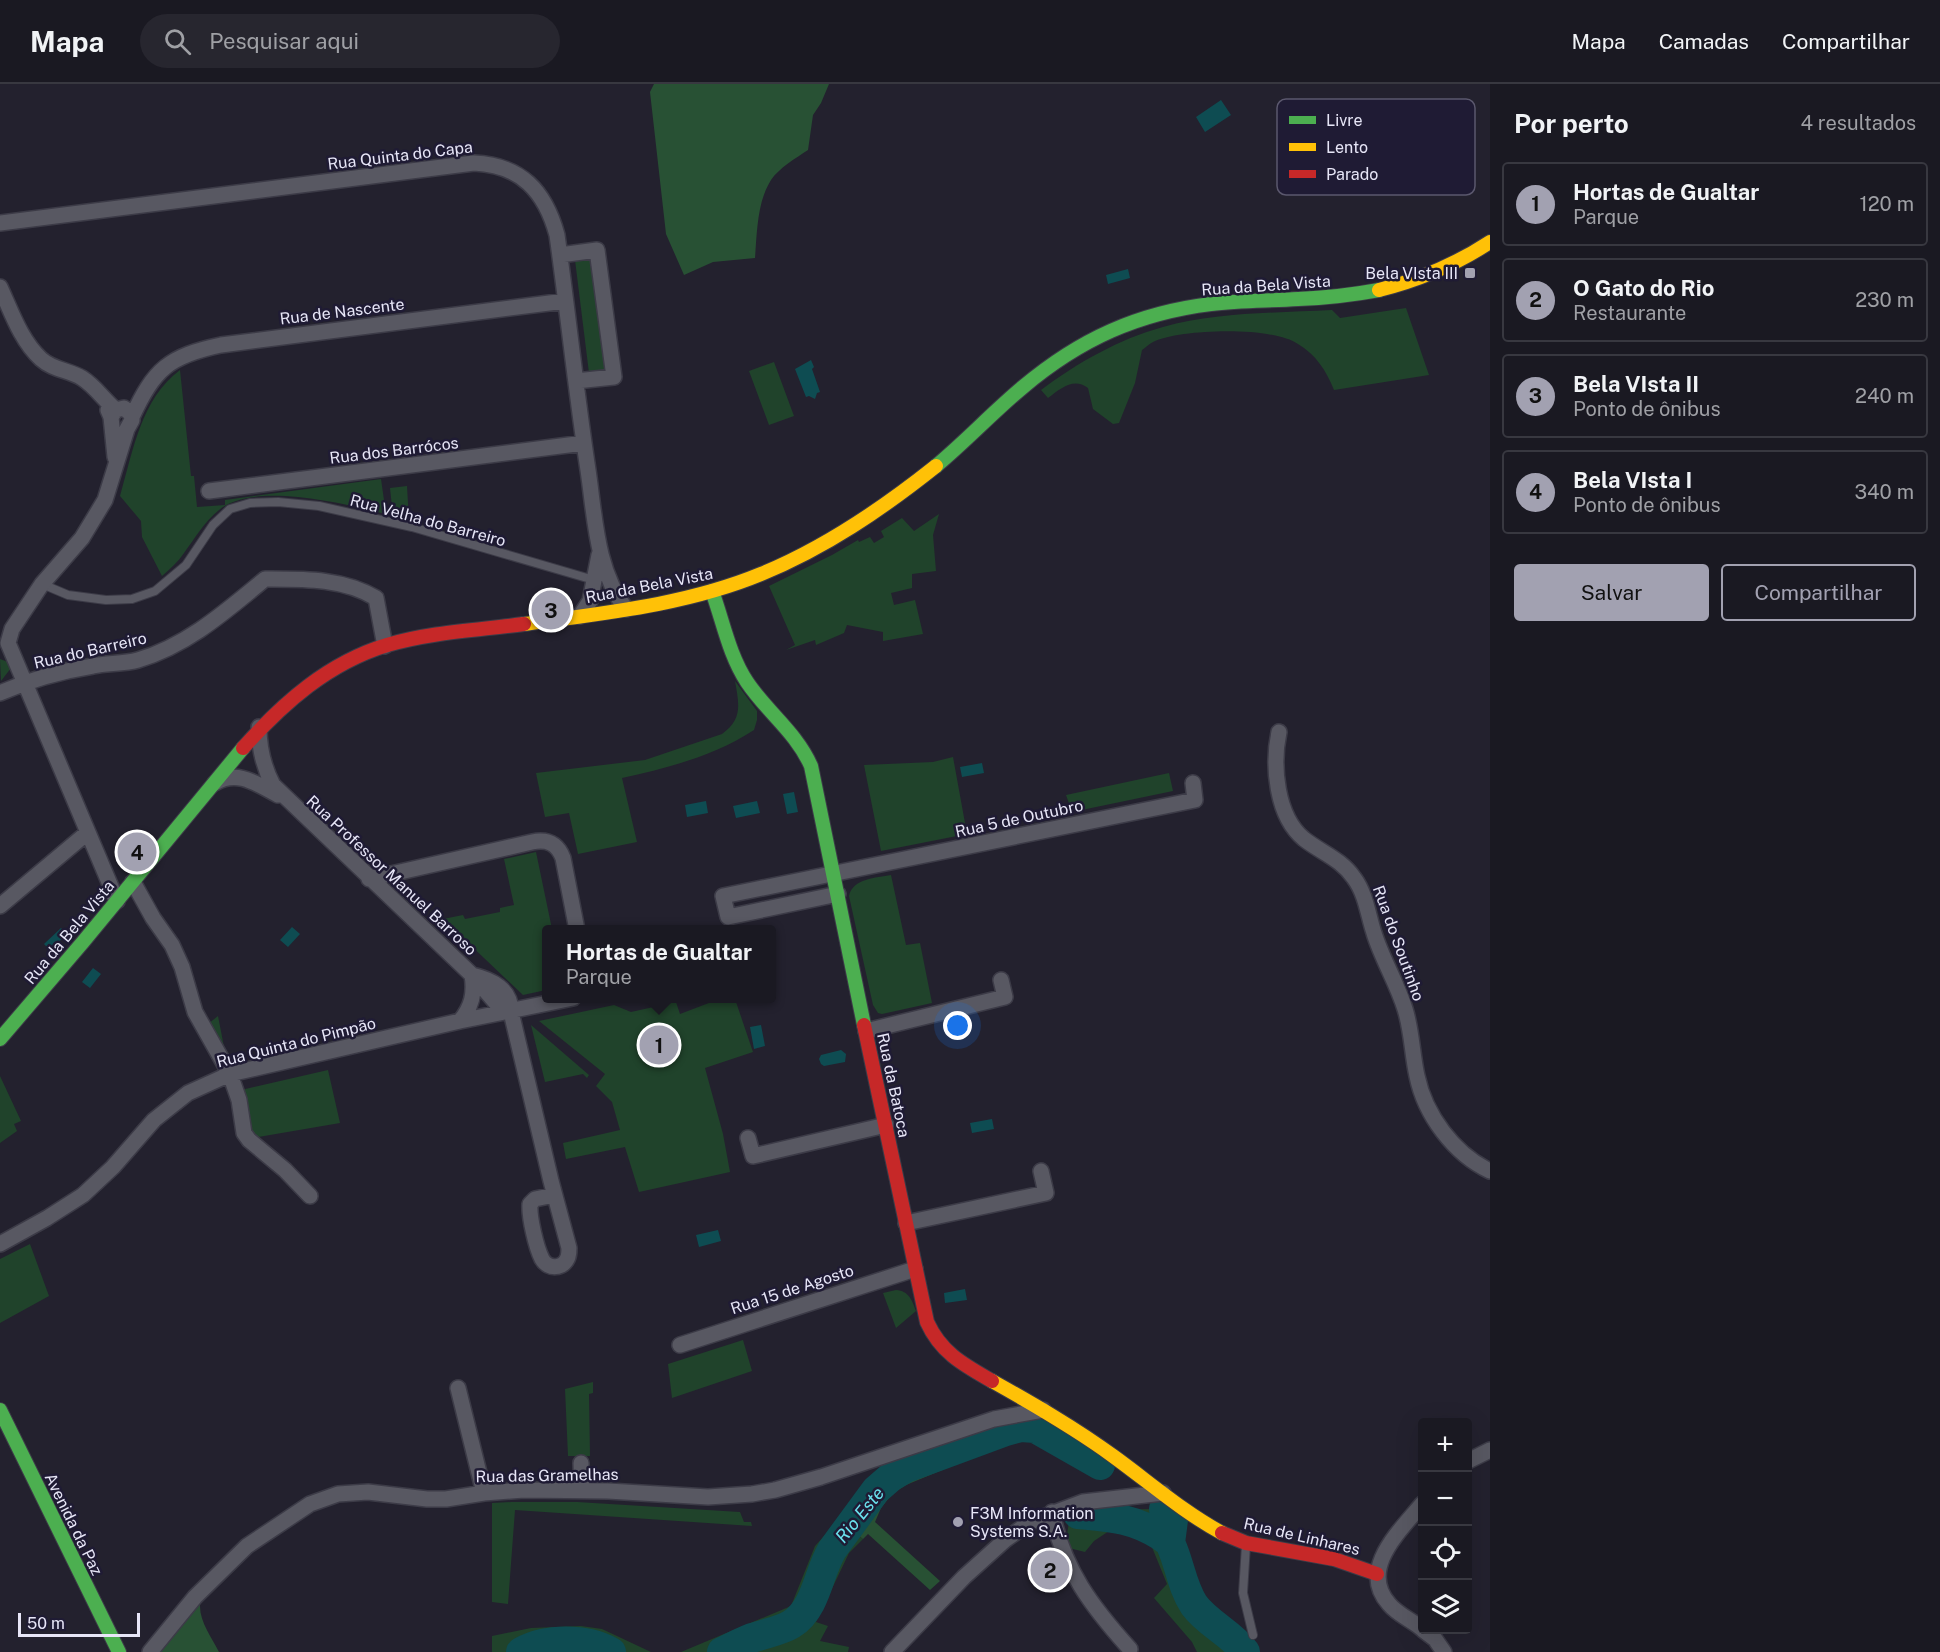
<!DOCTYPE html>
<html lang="pt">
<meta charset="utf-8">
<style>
body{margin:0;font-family:"Public Sans",sans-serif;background:#27262f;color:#f1f3f6}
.controls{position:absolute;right:18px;bottom:18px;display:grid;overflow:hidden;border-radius:6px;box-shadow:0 6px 24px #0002}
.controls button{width:54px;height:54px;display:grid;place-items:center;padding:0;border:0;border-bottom:2px solid #383840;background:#1a1922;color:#f1f3f6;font:30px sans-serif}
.scale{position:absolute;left:18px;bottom:15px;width:122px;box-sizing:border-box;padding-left:6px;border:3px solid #e7e6f7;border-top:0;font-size:16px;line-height:21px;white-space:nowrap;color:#e7e6f7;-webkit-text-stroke:4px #1f1b34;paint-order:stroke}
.you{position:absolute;left:958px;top:942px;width:21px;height:21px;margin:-15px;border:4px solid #fff;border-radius:50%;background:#1a73e8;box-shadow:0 0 0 9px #1a73e833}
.badge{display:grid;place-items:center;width:39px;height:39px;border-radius:50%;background:#a2a1b1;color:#111;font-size:20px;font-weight:700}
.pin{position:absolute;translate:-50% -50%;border:3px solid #fff;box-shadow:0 2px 6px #0006}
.popup{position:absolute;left:542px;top:841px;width:234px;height:78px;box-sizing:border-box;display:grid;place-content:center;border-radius:6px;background:#1a1922;filter:drop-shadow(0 2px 4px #0005);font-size:20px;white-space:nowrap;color:#9fa0a5}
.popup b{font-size:22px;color:#f1f3f6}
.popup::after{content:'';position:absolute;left:50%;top:100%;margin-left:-12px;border:12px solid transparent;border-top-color:#1a1922}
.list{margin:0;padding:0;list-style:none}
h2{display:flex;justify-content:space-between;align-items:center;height:78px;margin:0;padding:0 24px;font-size:26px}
h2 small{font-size:20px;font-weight:400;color:#9fa0a5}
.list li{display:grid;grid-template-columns:39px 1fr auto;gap:18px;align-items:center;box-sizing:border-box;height:84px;margin:0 12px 12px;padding:0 12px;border:2px solid #383840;border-radius:6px}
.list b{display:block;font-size:22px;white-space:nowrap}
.list p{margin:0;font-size:20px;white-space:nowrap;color:#9fa0a5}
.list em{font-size:20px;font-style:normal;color:#9fa0a5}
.actions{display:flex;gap:12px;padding:18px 24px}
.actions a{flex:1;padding:14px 0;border:2px solid #a2a1b1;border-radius:6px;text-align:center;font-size:21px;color:#a2a1b1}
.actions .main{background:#a2a1b1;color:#111}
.icon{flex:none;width:33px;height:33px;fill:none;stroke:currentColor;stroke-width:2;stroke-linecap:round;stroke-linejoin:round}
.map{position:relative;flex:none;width:1490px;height:1568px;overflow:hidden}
header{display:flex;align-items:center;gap:36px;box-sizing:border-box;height:84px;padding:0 30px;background:#1a1922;border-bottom:2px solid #383840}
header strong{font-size:28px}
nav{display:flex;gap:33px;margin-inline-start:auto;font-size:21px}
.search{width:420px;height:54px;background:#27262f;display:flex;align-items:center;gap:15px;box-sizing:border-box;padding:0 21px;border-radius:33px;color:#9fa0a5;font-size:22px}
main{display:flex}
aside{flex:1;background:#1a1922}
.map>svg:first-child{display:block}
.green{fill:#20432b}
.forest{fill:#285134}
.water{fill:#0e4c52}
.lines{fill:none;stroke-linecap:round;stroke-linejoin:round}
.river{stroke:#0e4c52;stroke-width:30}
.lane-casing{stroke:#3c3b47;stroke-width:10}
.street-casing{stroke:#3c3b47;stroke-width:18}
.fast-casing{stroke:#3c3b47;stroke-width:16}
.slow-casing{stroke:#3c3b47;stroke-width:16}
.jam-casing{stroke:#3c3b47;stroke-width:16}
.lane{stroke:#585862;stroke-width:8}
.street{stroke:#585862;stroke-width:15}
.fast{stroke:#4caf50;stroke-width:14}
.slow{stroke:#ffc107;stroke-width:14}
.jam{stroke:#c62828;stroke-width:14}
.poi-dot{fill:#a2a1b1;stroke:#1f1b34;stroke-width:2}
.labels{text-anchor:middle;stroke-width:5;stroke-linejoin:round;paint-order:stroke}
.street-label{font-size:16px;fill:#e7e6f7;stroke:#1f1b34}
.poi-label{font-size:16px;fill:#e7e6f7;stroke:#1f1b34;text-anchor:end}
.water-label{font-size:18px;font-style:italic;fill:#6ae2ee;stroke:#1f1b34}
.key{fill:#1f1b34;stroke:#5b586e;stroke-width:1.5}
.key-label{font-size:16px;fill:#e7e6f7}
</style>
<header>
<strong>Mapa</strong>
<div class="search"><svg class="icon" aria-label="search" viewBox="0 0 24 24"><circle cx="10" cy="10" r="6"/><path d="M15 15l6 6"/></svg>Pesquisar aqui</div>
<nav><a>Mapa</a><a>Camadas</a><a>Compartilhar</a></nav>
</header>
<main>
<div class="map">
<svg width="1490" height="1568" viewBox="0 0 1490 1568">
<rect width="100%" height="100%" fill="#23212e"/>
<path class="green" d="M590,174l15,113 -16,2 -14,-113z
M1406,224l23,67 -95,15c-8,-20 -18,-35 -36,-46 -26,-18 -118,-15 -145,-2 -4,2 -8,6 -11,8l-7,33 -16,40 -6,1 -20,-15 -5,-21c-14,-11 -27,0 -40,10l-7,-8c36,-27 78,-51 122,-63 54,-15 113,-14 169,-17l8,8z
M774,278l20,54 -25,9 -20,-54z
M180,286l11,106h3l3,31 28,-2v-5l156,-21 5,35c-41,-10 -133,-33 -167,-4 -15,12 -24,28 -35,43 -6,9 -14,16 -22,23l-20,-39 -1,-16 -21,-25c13,-45 21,-97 60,-126z
M407,402l2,34 -16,-4 -3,-28z
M939,430l-6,21 3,36 -24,3v14l-21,5 3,12 21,-5 8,34 -40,7v-9l-36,-7 -3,8 -28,12 -1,-5 -29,10 9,-5 -26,-59 63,-31 26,-15 1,2 11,-5 4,6 10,-6 -3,-6 21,-13 12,13z
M0,575l8,3 3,6 -10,13z
M735,597l22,30v9l-3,10c-40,26 -86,38 -132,48l15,64 -59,12 -9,-41 -24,4 -9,-44 109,-13 77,-26c21,-15 17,-30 13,-53z
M953,673l14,77 -86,17 -17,-86 69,-3z
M1169,689l4,18 -101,21 -6,-17z
M536,768l16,77 -6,1v60l-23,5 -80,-76 20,-4 2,4 35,-7v-4l14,-3 -10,-46z
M891,791l15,70 14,-2 12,60 -50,11 -4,-1 -5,-8 -24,-109c4,-18 27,-18 42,-21z
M722,914l13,1 18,53 -48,16 18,66 7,38 -91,20 -14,-45 -59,12 -3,-16 57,-13 -8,-28 -16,-16 9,-12 -66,-53 75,-16 17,7 45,-10 4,12z
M218,932l7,36 -17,-28z
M531,941l58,50 -2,3 -4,-4 -38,8z
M328,986l12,53 -87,15 -3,-5 -9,-43z
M0,992l21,45 -7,3 3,7 -17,12z
M30,1160l19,52 -49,27v-64z
M896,1206c13,1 16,10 20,21l-20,17 -13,-35z
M743,1256l9,31 -80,27 -4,-34z
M593,1298v11l-4,1 1,62h-22l-3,-67z
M512,1418h65l163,10 4,10h7l1,4 -237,-16 -7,94 -16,-2v-99z
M1159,1425l10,1 16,12 -5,13 22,70 36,32 12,3 6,12h-59l-5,-10 -38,-44 13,-14 -20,-49 -29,-10 -24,16 -9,11 -20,-5 4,-25 6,-8 12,-4z
M834,1441l8,7c-7,8 -15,16 -20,26 -9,22 -11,47 -30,63l-59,20 -21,11h-31l110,-46 24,-60z
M853,1447l10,8 -14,14 -33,69 12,4 -8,15 29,6 -1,5h-118c8,-5 16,-9 25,-12 14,-5 32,-5 44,-15 19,-17 21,-44 31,-66 5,-11 15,-19 23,-28z
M581,1542l21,3 49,23h-33l-27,-12 -27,-2 -18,2 -39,12h-15v-16l39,-8z
M563,1562h16l24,6h-71z"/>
<path class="forest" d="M654,0h175l-8,19 -8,12 -5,35c-12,8 -29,18 -37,30 -14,22 -14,53 -16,78l-42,4 -29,13 -18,-41 -16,-142z
M1019,1349c31,-1 59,24 84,39l-7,3 -49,-30 -26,-8 -16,4 -27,14 -72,30 -14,9 -11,14 -6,14 65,59 -10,9 -62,-56 -5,5 -10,-8 27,-35 13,-13 15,-9 95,-38z
M201,1515c-5,18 10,37 18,53h-62z"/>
<path class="water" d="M1221,16l10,15 -26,17 -9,-15z
M1128,185l2,9 -22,6 -2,-9z
M811,276l3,7 -2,2 8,23 -3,1 -2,6 -6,-3 -3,1 -11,-28z
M982,679l2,10 -22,4 -2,-10z
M794,708l4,20 -11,2 -4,-20z
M706,717l2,12 -21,4 -2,-12z
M757,717l3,12 -24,5 -3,-12z
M292,843l8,7 -12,13 -8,-7z
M61,844l6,6 -17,16 -6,-6z
M93,884l8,6 -11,14 -8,-6z
M761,941l4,21 -11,3 -4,-22z
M841,966l5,4 -1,8 -21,4 -3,-2 -2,-5 2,-4z
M992,1035l2,10 -22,4 -2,-10z
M718,1146l3,11 -22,6 -3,-12z
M965,1205l2,11 -22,3 -1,-10z"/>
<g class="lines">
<path class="river" d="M1164,1425l9,11 -3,23
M1078,1430c32,3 55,4 83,22 4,3 8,5 10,9 9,20 11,42 23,60 14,19 37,28 51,47
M521,1568c25,-14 65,-14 90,0
M722,1568c10,-5 20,-10 30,-14 26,-9 44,-8 58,-35 9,-17 12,-36 22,-53l44,-60 15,-13 15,-9 100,-37 15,-4 14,1 65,37"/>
<g class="lane-casing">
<path id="lane" d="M42,500l26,11 38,5 26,-1 23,-8 31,-26 27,-40 17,-16 20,-6 28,-1 41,4 93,21 182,53
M1246,1461l-3,48 10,42"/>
</g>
<g class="street-casing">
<path id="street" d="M0,139l474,-60c47,2 71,28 83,72 11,78 19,157 31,235 7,47 8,100 38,139
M560,171l37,-5 17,127 -38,4
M0,203c11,24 21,54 41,72 12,11 28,11 41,19 13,8 22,22 34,32
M108,326l3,7 4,40
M132,333c22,-48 37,-61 89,-72l344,-44
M209,407l375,-48
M580,532l10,-15 9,-46
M8,559l4,-14 30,-45 40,-46 23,-38 22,-71 5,-9 -1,-6 -7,-6 -8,2 -5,7
M8,559l109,258
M0,609c29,-13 62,-22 93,-27 14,-3 31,-2 45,-6 50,-15 88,-49 127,-81 38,0 78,-1 111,19l9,48
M259,643c0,22 4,39 14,58l199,190 25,29 14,8
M1279,648c-7,33 -3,84 25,107 18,14 37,20 50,39 12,16 14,37 20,55 8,26 23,50 31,76 7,22 7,45 12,67 8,39 37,78 73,95
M215,699c22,-14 42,1 63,12
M369,795l163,-37c15,-3 25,1 31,16l14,72
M133,798l20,36 19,27 10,22 13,45 35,62 9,26 5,33 5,7 36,30 25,26
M838,810l-110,23 -5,-21 472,-96 -2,-17
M0,822l87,-73
M472,891c21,5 39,14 39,37l40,169 18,67c0,3 0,6 -1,9 -4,12 -20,13 -26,2 -6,-12 -13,-42 -12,-55l5,-5 19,-4
M460,937c12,-14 15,-28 12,-46
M866,947l139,-34 -4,-17
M748,1054l5,18 133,-31
M906,1139l140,-30 -5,-22
M0,1160l47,-26 36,-23 30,-28 41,-47 34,-27 42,-19 230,-53 113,-23
M680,1261l235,-76
M458,1304l26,105
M1468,1377l22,-11
M581,1379l1,28
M1422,1420c-22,27 -64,65 -33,100 9,11 23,16 33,25
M1052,1428c11,57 40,95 78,137
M1423,1546l12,9 9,13
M150,1568l45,-55 52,-51 63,-42 28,-10 30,-2 59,7h19l38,-6 40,-3 84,1 100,6 44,-3 23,-4 46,-13 173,-58 49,-9
M892,1568l72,-75 41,-37 25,-18 53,-20 80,-9"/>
</g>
<g class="fast-casing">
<path id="fast" d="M936,382c30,-25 57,-54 87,-79 57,-48 115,-74 188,-83 29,-4 58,-3 87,-5 27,-1 54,-4 81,-9
M712,507c11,30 17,64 35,91 20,30 49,50 64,84l53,259
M0,955l83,-97 160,-194
M0,1326l119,242"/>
</g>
<g class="slow-casing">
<path id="slow" d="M1379,206c40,-10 76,-25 111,-48
M524,540c80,-11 162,-19 237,-50 64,-26 121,-65 175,-108
M992,1297c41,23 83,47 121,75 36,26 70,56 109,77"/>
</g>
<g class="jam-casing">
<path id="jam" d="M243,664c40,-45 85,-85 144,-103 44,-13 92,-15 137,-21
M864,941l63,297c14,31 37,43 65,59
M1222,1449l24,10 88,16 43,15"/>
</g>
<use href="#lane" class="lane"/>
<use href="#street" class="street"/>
<use href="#fast" class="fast"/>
<use href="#slow" class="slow"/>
<use href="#jam" class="jam"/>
</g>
<g class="poi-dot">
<rect x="1464" y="183" width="12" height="12" rx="3"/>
<circle cx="958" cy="1438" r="6"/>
</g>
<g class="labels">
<g class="street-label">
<text transform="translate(400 71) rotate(-7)" y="6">Rua Quinta do Capa</text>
<text transform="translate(1266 201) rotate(-4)" y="6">Rua da Bela Vista</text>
<text transform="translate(342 227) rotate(-7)" y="6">Rua de Nascente</text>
<text transform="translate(394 366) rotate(-7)" y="6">Rua dos Barrócos</text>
<text transform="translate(428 436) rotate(15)" y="6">Rua Velha do Barreiro</text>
<text transform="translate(649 501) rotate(-11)" y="6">Rua da Bela Vista</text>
<text transform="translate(90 566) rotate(-13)" y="6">Rua do Barreiro</text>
<text transform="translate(1019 734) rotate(-12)" y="6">Rua 5 de Outubro</text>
<text transform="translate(392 791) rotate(43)" y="6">Rua Professor Manuel Barroso</text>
<text transform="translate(69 848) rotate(-50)" y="6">Rua da Bela Vista</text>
<text transform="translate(1399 859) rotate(70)" y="6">Rua do Soutinho</text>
<text transform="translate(296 958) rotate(-14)" y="6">Rua Quinta do Pimpão</text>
<text transform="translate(894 1001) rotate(78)" y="6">Rua da Batoca</text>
<text transform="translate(792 1205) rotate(-18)" y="6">Rua 15 de Agosto</text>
<text transform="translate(547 1391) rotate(-1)" y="6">Rua das Gramelhas</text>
<text transform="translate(74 1440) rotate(64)" y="6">Avenida da Paz</text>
<text transform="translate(1302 1452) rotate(13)" y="6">Rua de Linhares</text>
</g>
<g class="poi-label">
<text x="1458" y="195">Bela VIsta III</text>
<text x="970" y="1435" text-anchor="start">F3M Information<tspan x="970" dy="18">Systems S.A.</tspan></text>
</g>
<g class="water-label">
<text transform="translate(860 1431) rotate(-51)" y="6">Rio Este</text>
</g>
</g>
<rect x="1277" y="15" width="198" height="96" rx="9" class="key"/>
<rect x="1289" y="32" width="27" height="8" fill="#4caf50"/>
<rect x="1289" y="59" width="27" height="8" fill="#ffc107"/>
<rect x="1289" y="86" width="27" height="8" fill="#c62828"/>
<g class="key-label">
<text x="1326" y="42">Livre</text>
<text x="1326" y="69">Lento</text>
<text x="1326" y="96">Parado</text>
</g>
</svg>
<div class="controls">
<button>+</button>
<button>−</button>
<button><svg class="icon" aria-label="locate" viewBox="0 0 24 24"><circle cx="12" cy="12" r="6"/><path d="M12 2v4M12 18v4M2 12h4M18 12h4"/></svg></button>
<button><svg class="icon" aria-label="layers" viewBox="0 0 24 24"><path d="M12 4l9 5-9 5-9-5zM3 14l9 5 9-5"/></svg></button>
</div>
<div class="scale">50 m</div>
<div class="you"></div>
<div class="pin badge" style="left:659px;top:961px">1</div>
<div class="popup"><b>Hortas de Gualtar</b>Parque</div>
<div class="pin badge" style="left:1050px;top:1486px">2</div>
<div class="pin badge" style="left:551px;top:526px">3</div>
<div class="pin badge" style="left:137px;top:768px">4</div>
</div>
<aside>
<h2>Por perto<small>4 resultados</small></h2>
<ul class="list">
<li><span class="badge">1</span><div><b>Hortas de Gualtar</b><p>Parque</p></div><em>120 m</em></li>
<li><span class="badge">2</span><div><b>O Gato do Rio</b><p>Restaurante</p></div><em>230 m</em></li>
<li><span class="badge">3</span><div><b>Bela VIsta II</b><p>Ponto de ônibus</p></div><em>240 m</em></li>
<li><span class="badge">4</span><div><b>Bela VIsta I</b><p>Ponto de ônibus</p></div><em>340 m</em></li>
</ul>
<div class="actions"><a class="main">Salvar</a><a>Compartilhar</a></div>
</aside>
</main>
